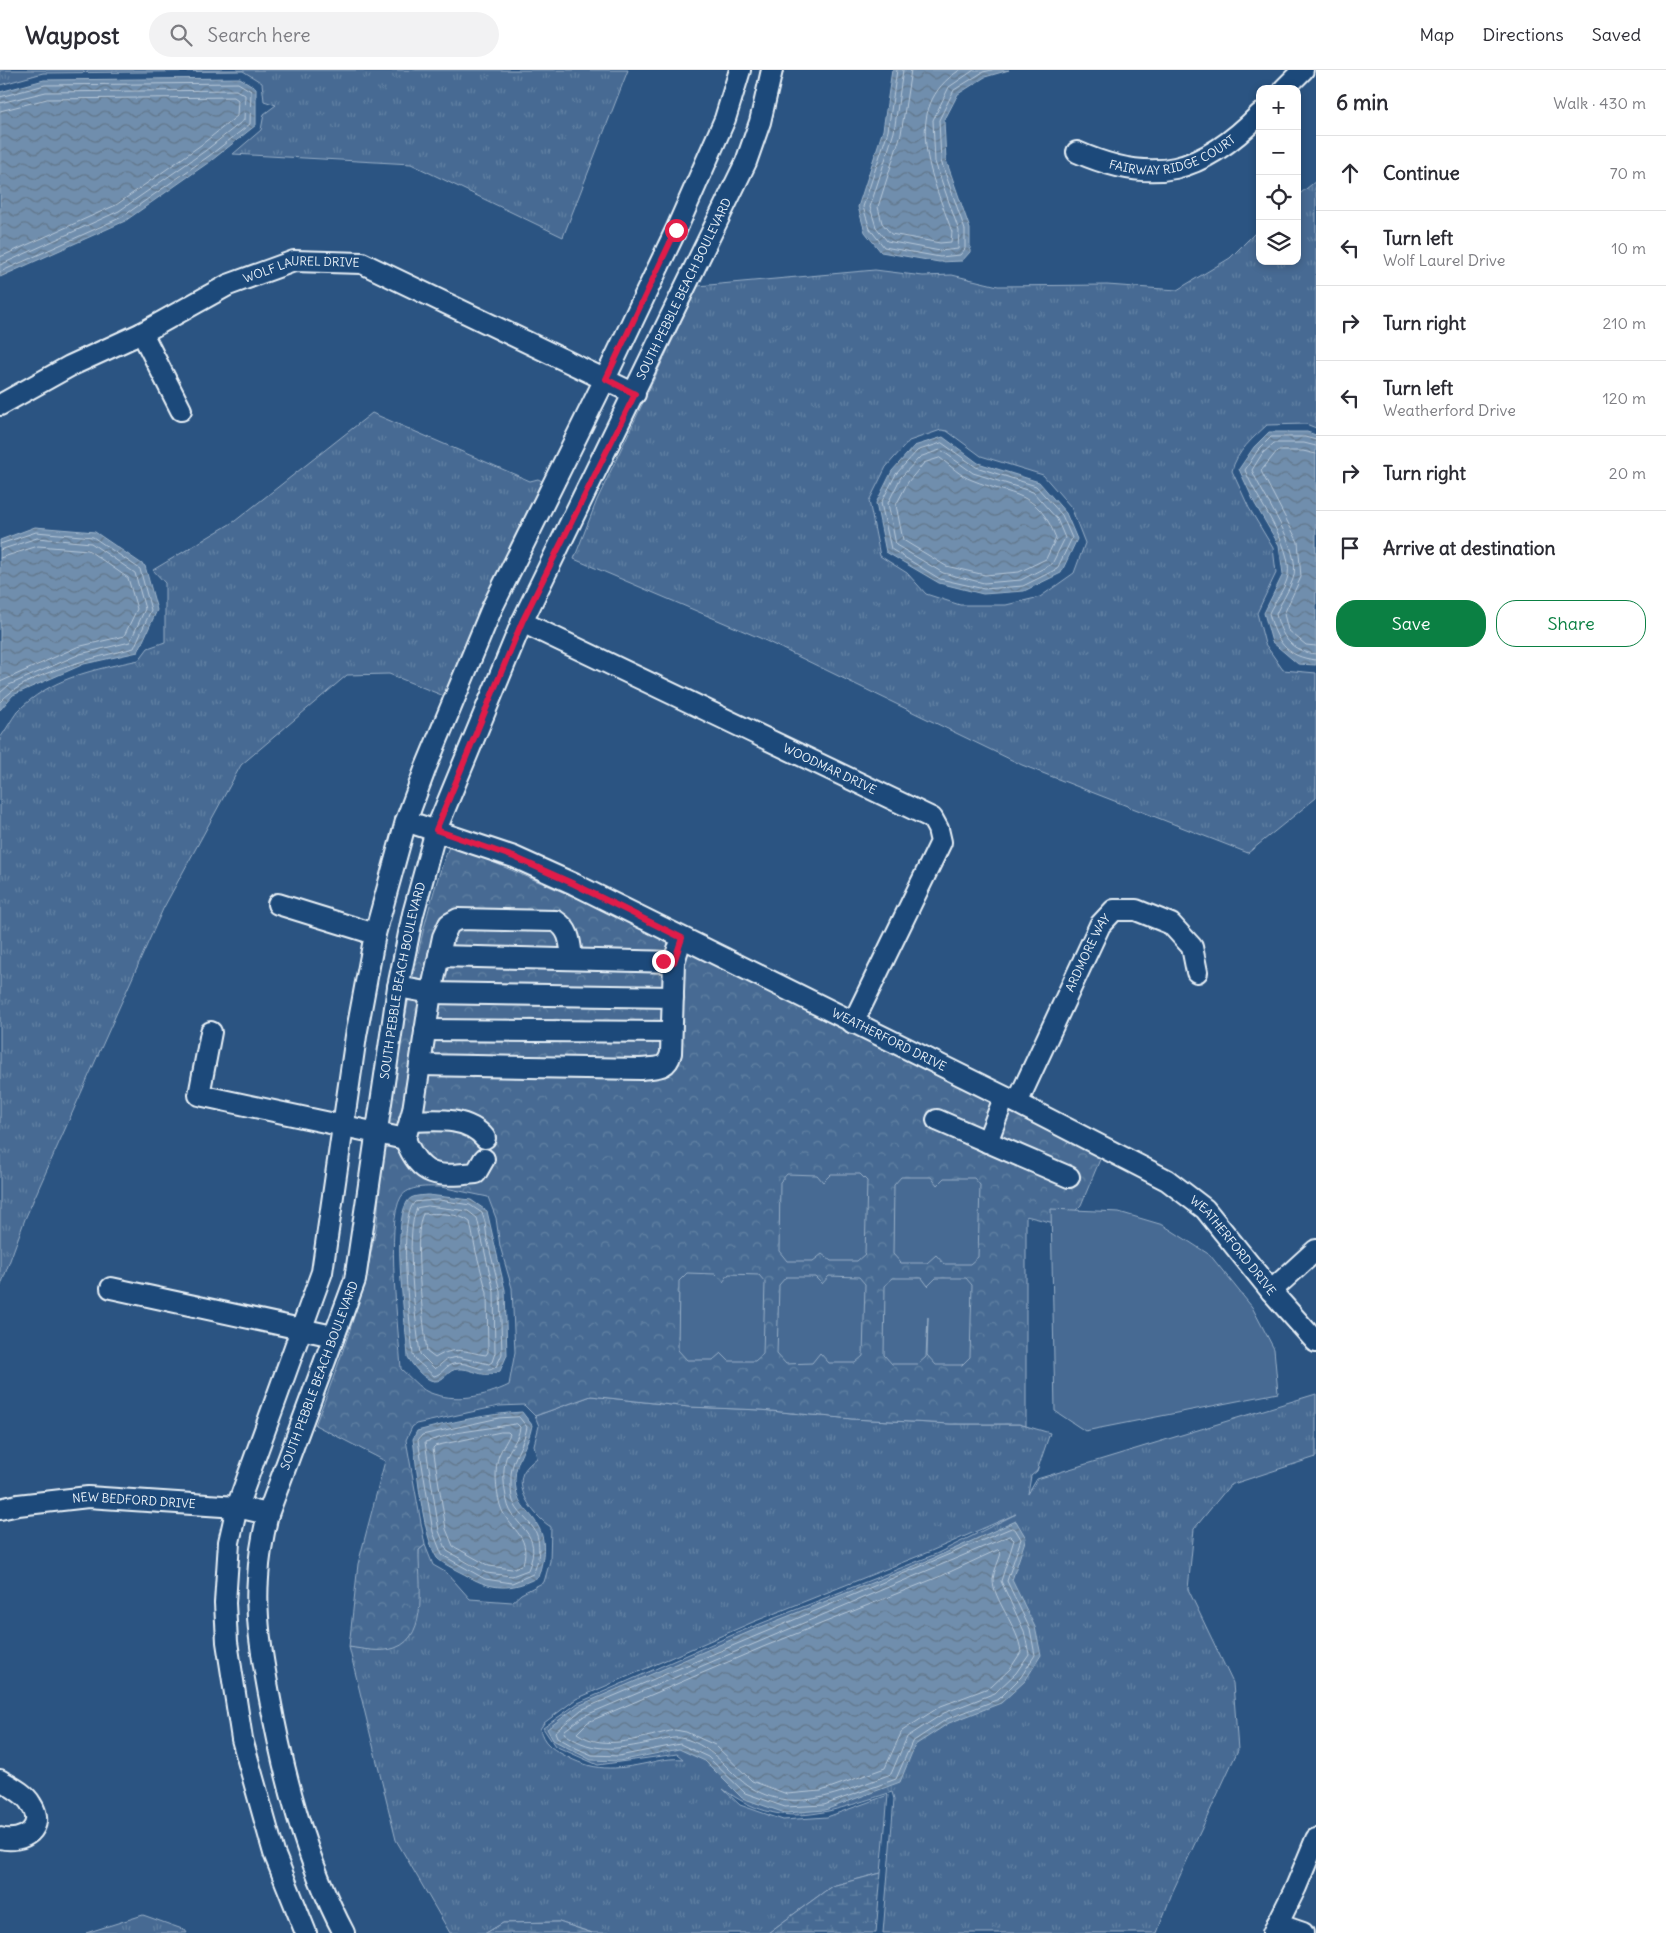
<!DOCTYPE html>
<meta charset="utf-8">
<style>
body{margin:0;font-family:Delius,sans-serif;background:#f2f2f3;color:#2b2b33}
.controls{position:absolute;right:15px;top:15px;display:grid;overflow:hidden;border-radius:10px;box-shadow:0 2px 8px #0003}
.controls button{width:45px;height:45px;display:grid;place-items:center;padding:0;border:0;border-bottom:1px solid #e1e1e2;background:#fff;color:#2b2b33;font:25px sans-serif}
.stop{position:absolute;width:15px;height:15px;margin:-11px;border:4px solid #e11d48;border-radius:50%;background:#fff}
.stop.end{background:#e11d48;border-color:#fff;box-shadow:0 1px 5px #0008}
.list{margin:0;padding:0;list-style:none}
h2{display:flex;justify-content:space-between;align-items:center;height:65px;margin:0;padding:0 20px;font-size:21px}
h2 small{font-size:16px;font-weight:400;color:#7c7c81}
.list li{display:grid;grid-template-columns:32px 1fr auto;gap:15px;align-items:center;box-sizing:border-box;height:75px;padding:0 20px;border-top:1px solid #e1e1e2}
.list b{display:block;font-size:19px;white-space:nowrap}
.list p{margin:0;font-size:16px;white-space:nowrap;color:#7c7c81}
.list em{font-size:16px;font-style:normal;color:#7c7c81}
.actions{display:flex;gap:10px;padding:15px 20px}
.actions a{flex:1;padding:11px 0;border:1px solid #0b8043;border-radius:20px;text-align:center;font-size:18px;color:#0b8043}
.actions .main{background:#0b8043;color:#fff}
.icon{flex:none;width:28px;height:28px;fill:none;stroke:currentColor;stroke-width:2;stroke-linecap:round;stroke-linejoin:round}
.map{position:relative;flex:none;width:1316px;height:1863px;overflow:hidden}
header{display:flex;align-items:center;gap:30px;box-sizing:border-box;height:70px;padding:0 25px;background:#fff;border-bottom:1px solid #e1e1e2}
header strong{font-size:24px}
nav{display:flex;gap:28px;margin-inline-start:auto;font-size:18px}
.search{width:350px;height:45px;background:#f2f2f3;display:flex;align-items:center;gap:12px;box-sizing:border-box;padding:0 18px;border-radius:28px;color:#7c7c81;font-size:19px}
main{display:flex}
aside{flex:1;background:#fff}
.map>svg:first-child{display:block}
.grass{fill:url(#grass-tufts);stroke:#98aec6;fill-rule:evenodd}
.wetland{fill:url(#wetland-marsh);stroke:#98aec6}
.park{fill:url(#park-crowns);stroke:#98aec6;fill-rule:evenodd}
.pitch{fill:#476b93;stroke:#98aec6}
.water{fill:url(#water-waves);stroke:#a0b6cb}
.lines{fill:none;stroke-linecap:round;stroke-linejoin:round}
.shore{stroke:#b8c9da;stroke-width:1}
.minor-casing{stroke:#e8f1f8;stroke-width:24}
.minor{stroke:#1f4a7a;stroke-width:20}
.route{stroke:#e11d48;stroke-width:6}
.labels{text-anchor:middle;stroke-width:4.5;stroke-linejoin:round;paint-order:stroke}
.street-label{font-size:12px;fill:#e8f1f8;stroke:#1f4a7a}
</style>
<header>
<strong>Waypost</strong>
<div class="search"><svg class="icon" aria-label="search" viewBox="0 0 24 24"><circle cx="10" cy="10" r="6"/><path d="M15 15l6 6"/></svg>Search here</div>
<nav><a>Map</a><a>Directions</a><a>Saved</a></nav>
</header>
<main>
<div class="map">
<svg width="1316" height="1863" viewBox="0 0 1316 1863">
<defs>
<pattern id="grass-tufts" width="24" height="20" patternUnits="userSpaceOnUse" patternTransform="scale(1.25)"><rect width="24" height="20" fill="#476b93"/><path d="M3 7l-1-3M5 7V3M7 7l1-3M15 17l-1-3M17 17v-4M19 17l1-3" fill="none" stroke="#6281a3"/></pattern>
<pattern id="wetland-marsh" width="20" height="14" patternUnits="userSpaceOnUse" patternTransform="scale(1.25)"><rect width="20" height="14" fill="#476b93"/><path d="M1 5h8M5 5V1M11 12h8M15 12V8" fill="none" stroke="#6281a3"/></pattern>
<pattern id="park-crowns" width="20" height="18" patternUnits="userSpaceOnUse" patternTransform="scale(1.25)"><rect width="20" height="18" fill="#476b93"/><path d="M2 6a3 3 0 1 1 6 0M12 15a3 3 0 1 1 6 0" fill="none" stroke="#6281a3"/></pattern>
<pattern id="water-waves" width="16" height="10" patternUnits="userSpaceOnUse" patternTransform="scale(1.25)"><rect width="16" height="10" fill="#708ead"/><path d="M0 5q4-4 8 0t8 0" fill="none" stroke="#61768a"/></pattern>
</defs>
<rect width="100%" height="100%" fill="#2b5482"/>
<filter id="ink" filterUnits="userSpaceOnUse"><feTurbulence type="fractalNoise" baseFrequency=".02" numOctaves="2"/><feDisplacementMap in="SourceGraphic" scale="10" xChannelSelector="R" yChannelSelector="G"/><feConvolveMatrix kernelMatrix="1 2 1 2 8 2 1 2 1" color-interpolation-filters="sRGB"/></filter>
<g filter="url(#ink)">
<path class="grass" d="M0,0h628l-65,167 -152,-73 -178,-10 28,-24 3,-16 12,-9 -12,-4 -2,-18 -19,-12 -200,2 -43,12z
M1316,111v247l-10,-4 -39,1c-13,12 -31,27 -35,46l17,37 24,40 3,25 -19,40 8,31 18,26 33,3v125l-68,55 -226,-88 -262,-127 -186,-79 23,-59 101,-214 177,-16 48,6 29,-1 46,11 109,-1 70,5 53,-32 30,-30v33h37v-65zM941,360l6,1 34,25 62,19 28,32 14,36 -11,30 -34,24 -34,8h-46l-34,-11 -19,-21 -27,-17 -11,-55 17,-34 23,-26z
M372,343l158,68 8,-2 6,3 -71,146 -29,68 -55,-22 -42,1 -106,90 -78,144 -138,310 -25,69v-550c6,-8 11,-18 17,-26 32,-34 79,-43 122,-52l9,-12 17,-6v-59l-12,-13 82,-49z
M1316,1324v63l-86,28 -36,44 -6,60 45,94 5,67 -66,143 -15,40h-274l11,-134 -2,-7c-64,20 -109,41 -169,-3l17,16 43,15 44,-3 61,-22 -7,78 -49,13 -64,47h-175l-34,-11 -56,1 -17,10h-36l-54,-93 -47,-193 27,3 42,-77 1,-23 6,-5 8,20 14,8 23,26 42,3 9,-8 23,-12 6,-21 1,-34c-15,-9 -36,-36 -28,-54 3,-6 9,-11 14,-15l-3,-13 5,-19 -4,-10 56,-20 98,11 72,3 91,9 99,5h68l31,9 -13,38 -6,5 -3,18 9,-15zM1016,1444l-80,40 -199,79 -159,70 -35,25 12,18 43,19 79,-11 6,5c-12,-1 -23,1 -35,4 -33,7 -55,9 -86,-9 -11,-6 -19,-12 -22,-25l4,-6 32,-24 177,-77 178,-71z
M143,1845l42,15 2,3h-101z"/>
<path class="wetland" d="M881,1803l-5,60h-108l64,-47z
M559,1852l33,11h-106l17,-10z"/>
<path class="park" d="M450,774l167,71 484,242 -20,48 -19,20 -36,-9v210l-7,-2h-68l-99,-5 -91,-9 -72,-3 -98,-11 -56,20 -11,-11 -25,1 -83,18 -4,3 -6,13 19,105 -6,5c-1,29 11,86 -24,98 -14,5 -32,1 -46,-1l9,-83 27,-103 -70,-36c25,-62 47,-125 60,-191 5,-26 3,-53 6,-79 5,-40 14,-80 21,-120 12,-65 24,-129 48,-191zM441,1117l47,10 8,21 4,28 12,42 3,64 -6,33c-25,12 -54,18 -81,7 -9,-4 -19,-16 -27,-23 -2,-35 -16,-146 0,-172 8,-12 27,-10 40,-10z"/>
<path class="pitch" d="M787,1104l30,1 6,7 8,-8h29l7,7 -2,73 -8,7h-26l-9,-7 -9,7h-26l-8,-10 1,-69z
M901,1107h30l6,8 7,-7h30l6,7 -2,72 -8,7h-26l-8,-9 -9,8h-26l-8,-9 1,-69z
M1051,1139l68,3 44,13 47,30 42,52 22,42 4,44 -193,38 -30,-20z
M687,1203l28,1 8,8 6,-8 30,1 6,7 -2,72 -8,7h-26l-8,-8 -8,7h-26l-9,-10 1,-69z
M829,1206l30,1 6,7 -2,72 -8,7h-26l-9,-10 -8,10 -26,1 -9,-10 2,-69 7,-8h29l7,7z
M892,1208h30l6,8 8,-8h30l6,7 -2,72 -8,8h-26l-9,-10 1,-38 -2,40 -8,7h-26l-8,-9 1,-69z"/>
<path class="water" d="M892,0h117l-24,7 -27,17 -14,27 2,39 24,69v23l-8,9 -23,1 -58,-10 -16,-20 -7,-25 25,-77z
M240,8l16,10v37l-44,35 -87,61 -125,56v-185l44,-12z
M1269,362h38l9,3v230l-18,-1 -26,-22 -8,-29 19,-39 -4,-29 -24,-41 -16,-35 15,-22z
M943,367l35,26 61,19 27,31 11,26 -16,34 -37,18 -41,3 -44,-11 -53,-31 -10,-49 16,-32 22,-25z
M35,457l60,5 50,34 12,44 -19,42 -54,12 -71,31 -13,15v-170z
M428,1125l43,5 16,11 18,79 2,65 -7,16c-19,9 -25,-3 -42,-2 -10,0 -14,13 -24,12 -10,-1 -22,-16 -26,-24 -2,-33 -17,-129 -1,-155 4,-7 13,-6 21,-7z
M522,1342l10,13c-3,20 -17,34 -17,55 2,30 14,27 24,48 8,15 4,34 -1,49 -22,12 -42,14 -65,2 -8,-5 -31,-15 -36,-21 -15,-24 -20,-90 -24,-119l4,-8c35,-9 69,-17 105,-19z
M1016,1451l10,17 -14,42 23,47 6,28 -16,26 -24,22 -52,20 -34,22 -15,37 -75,28 -40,3 -43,-15 -37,-37 -26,-12 -60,12 -28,-1 -38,-20 -6,-11 31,-23 178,-77 178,-71z"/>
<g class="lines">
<path class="shore" d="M897,0l-9,61 -25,76 7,22 14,18 56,10 20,-2 5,-6v-19l-24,-69 -2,-41 15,-30 29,-18 9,-2
M903,0l-9,62 -24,75 6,20 11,14 53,10 18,-2 1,-18 -24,-69 -2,-42 16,-33 25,-17
M911,0l-10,64 -23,73 4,16 9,11 49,9 11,-1 1,-10c-18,-52 -54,-124 8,-162
M0,27l45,-12 193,-2 13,8 -1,33 -41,32 -87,61 -122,55
M0,33l46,-11 190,-2 9,5 -1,25 -39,31 -86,60 -119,54
M0,41l47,-12 187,-2 4,3 -1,16 -36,29 -85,60 -116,52
M1316,370l-11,-3h-34l-13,13 -13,20c11,29 48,76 43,105 -2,13 -14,27 -19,38 7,28 17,44 47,47
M942,373l34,24 60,19 26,29 10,23 -15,31 -34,17 -39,3 -44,-10 -49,-30 -10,-46 15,-29 21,-23z
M1316,376l-12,-3h-30l-12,11 -10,16c11,28 51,80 41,109 -4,12 -12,23 -17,35 5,22 15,38 40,40
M941,380l32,23 60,19 24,27 8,19 -13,26 -31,16 -37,3 -41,-10 -47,-28 -8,-42 13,-26 19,-20z
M1316,384l-13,-3h-26l-16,20 37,71 3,35 -17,37 4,16 18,15 10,1
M940,388c10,7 20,18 32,22 41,17 65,9 84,58l-10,21 -27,13 -34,3 -39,-9 -43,-26 -7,-35 12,-23 16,-19z
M0,474l36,-12 57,5 47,32 11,41 -17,38c-39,10 -107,24 -134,54
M0,480l37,-12 54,5 44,30 10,36 -15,33 -50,12 -71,31 -9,8
M0,488l38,-12 50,4 40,28 9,31 -13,27 -47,11 -77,35
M439,1130l31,5 12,8 3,9 2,17 13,52 2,63 -6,13 -6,3c-13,0 -27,-11 -40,-5 -6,3 -8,9 -16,11l-17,-15 -4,-6c-2,-27 -17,-138 2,-153z
M428,1136l40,5 9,7 17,74 1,61 -3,9 -3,2 -31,-7 -11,2 -12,10 -15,-15c-4,-33 -16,-120 -3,-146z
M423,1144c14,-1 37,-1 47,8l6,30 11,41 1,59 -2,3c-22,-3 -30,-10 -51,3l-8,-6c-3,-25 -15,-120 -4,-138z
M519,1347l8,10c-3,20 -18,33 -16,55 0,6 0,13 2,19 4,11 15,19 21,28 8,12 5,33 -1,45l-21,9 -27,-4 -43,-24 -9,-23 -15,-92 4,-5 77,-17z
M517,1354l3,3c-1,12 -10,20 -14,31 -4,14 -2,30 1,43 5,27 38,30 21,69l-16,6 -26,-3 -39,-22 -8,-20 -14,-89 31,-9z
M501,1362h7l2,2c-3,7 -8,14 -11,21 -5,14 -3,36 1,50 7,24 32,29 23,59l-11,5 -23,-3 -36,-20 -7,-17 -13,-81 2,-2z
M1012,1458l3,1 6,10 -14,42 23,48 5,26 -14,22 -22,22 -52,20 -35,23 -16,37 -72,26 -39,2 -40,-14 -37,-36 -28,-13 -61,12 -27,-1 -16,-7 -19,-11 -2,-5 26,-22z
M1010,1466l4,4 -13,41 23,50 5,23 -13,19 -21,20 -51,20 -37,24 -16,37c-55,20 -109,48 -158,-1 -14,-14 -31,-32 -53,-35 -7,-1 -15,2 -22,3 -34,7 -64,15 -94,-8l1,-3 19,-14z
M998,1480l3,3c-2,8 -7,17 -8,26 -1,19 26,49 28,73l-11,17 -19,18 -50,19 -39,25 -17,37 -64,23 -34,3 -35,-13 -37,-36 -29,-13 -11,-2c-29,6 -71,23 -98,3l11,-11 175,-75 178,-71z"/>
<g class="minor-casing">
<g id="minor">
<path d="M1284,19l19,-19"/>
<path id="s1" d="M1077,82c77,34 125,21 183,-38"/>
<path d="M142,263l39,77"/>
<path id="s2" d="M0,335l70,-39 72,-33 86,-48 66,-24 68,2 273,131"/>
<path id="s3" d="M522,552l410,196 6,11 3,13 -88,181"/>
<path id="s4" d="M406,751l108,36 60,27 443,219 150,77 38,29 66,82 45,51"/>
<path d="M278,834l97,30"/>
<path d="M439,886l235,6 4,-13"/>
<path d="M398,917l33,6 242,4"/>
<path d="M425,960l246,2"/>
<path d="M211,962l-12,63 206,44 8,-29 18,-117 12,-56 6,-13 9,-5 98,2c14,9 14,21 16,37"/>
<path d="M421,995l220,4c15,-2 26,1 30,-16l3,-91"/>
<path id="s5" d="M1017,1033l83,-178 14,-15h22l35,14 21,23 5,25"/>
<path d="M937,1050l132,57"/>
<path d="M410,1051c25,-1 57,-5 75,17"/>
<path d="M405,1069c16,39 32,38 71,34l8,-14"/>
<path d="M987,1072l17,-44"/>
<path d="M111,1218l222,48"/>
<path d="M1271,1221l45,-41"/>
<path id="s6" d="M0,1439l18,-4 70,-8 149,10 31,7"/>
<path d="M0,1710c10,6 25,13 31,24 16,24 -8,40 -31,34"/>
<path d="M1277,1854l26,9"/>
<path d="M306,1863l-32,-80 -32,-114 -15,-97 -2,-39 4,-61 8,-35 85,-235 34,-236 19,-102 31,-113 20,-54 66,-159 113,-229 71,-149 49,-111 15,-49"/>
<path id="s7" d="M344,1863c-39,-74 -60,-157 -75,-239 -7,-38 -14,-77 -11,-116 1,-22 5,-43 10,-64l87,-234 43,-293 15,-73 23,-84 86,-208 224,-460 14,-40 12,-52"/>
<path d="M1273,1863l23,-46 20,-48"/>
</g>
</g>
<use href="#minor" class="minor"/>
</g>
</g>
<g class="lines" filter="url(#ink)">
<path class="route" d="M663,891l11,1 8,-24 -108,-54 -60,-27 -78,-27 86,-208 113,-228 -29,-15 70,-149"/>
</g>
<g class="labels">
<g class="street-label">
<text dy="4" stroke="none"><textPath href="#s1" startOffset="101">FAIRWAY RIDGE COURT</textPath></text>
<text dy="4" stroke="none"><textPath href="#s2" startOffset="334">WOLF LAUREL DRIVE</textPath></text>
<text dy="4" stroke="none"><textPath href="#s7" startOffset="1736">SOUTH PEBBLE BEACH BOULEVARD</textPath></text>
<text dy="4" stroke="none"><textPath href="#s3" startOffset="341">WOODMAR DRIVE</textPath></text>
<text dy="4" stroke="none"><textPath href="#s5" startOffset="166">ARDMORE WAY</textPath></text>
<text dy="4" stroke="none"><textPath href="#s7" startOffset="986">SOUTH PEBBLE BEACH BOULEVARD</textPath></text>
<text dy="4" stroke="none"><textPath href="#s4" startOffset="531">WEATHERFORD DRIVE</textPath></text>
<text dy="4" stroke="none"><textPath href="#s4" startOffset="936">WEATHERFORD DRIVE</textPath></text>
<text dy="4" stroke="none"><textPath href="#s7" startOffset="581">SOUTH PEBBLE BEACH BOULEVARD</textPath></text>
<text dy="4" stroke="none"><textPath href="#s6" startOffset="135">NEW BEDFORD DRIVE</textPath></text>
</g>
</g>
</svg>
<div class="controls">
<button>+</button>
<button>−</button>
<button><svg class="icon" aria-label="locate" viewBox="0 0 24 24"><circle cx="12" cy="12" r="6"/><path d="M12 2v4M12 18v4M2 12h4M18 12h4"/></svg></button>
<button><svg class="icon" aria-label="layers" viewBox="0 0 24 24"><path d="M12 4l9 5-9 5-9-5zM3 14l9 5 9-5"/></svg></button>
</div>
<div class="stop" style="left:676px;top:160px"></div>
<div class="stop end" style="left:663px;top:891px"></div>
</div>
<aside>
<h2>6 min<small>Walk · 430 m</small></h2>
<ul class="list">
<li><svg class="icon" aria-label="ahead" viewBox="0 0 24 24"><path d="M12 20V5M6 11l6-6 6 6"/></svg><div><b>Continue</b></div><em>70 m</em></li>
<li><svg class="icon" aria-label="left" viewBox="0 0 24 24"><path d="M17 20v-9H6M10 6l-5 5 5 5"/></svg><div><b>Turn left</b><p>Wolf Laurel Drive</p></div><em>10 m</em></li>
<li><svg class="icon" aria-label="right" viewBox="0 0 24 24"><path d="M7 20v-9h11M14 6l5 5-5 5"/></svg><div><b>Turn right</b></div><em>210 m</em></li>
<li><svg class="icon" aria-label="left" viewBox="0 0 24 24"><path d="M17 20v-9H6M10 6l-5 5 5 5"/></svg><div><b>Turn left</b><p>Weatherford Drive</p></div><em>120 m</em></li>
<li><svg class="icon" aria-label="right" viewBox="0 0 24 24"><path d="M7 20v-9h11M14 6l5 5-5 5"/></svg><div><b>Turn right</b></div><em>20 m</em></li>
<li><svg class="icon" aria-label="arrive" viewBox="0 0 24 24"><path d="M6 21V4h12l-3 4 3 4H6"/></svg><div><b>Arrive at destination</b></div></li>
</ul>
<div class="actions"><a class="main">Save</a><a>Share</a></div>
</aside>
</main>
